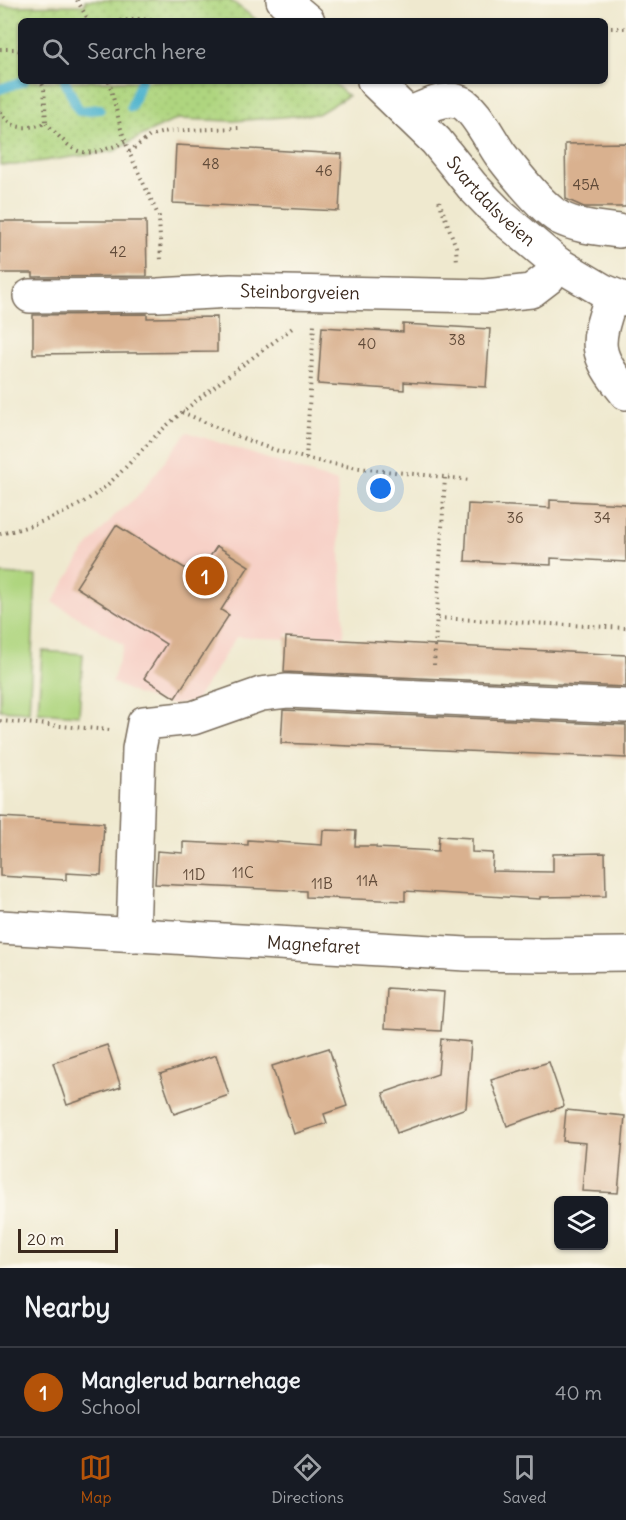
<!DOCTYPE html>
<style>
body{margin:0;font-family:Delius,sans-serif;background:#242831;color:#f1f3f6}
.controls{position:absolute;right:18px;bottom:18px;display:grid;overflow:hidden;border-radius:9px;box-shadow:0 2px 4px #0004}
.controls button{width:54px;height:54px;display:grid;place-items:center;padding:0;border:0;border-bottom:2px solid #363941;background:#171b24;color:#f1f3f6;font:30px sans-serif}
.scale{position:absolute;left:18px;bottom:15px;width:100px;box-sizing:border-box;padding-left:6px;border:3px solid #3b2a1e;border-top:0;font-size:16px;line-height:21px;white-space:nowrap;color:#3b2a1e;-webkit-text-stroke:4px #fbf7ec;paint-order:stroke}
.you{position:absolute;left:381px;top:489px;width:21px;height:21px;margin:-15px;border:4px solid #fff;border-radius:50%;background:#1a73e8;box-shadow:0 0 0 9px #1a73e833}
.badge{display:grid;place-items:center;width:39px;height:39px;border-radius:50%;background:#b45309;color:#fff;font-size:20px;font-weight:700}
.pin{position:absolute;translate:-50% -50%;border:3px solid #fff;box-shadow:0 2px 6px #0006}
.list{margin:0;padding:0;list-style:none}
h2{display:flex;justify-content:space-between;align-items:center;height:78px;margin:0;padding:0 24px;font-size:26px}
h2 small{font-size:20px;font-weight:400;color:#9ea1a6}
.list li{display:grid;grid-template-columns:39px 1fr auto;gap:18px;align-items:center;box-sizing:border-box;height:90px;padding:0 24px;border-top:2px solid #363941}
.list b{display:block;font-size:22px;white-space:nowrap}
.list p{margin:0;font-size:20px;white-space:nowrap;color:#9ea1a6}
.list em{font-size:20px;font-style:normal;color:#9ea1a6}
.icon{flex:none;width:33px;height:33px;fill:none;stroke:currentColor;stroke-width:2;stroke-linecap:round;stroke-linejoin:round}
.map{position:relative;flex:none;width:626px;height:1268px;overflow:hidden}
.search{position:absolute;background:#171b24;box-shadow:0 2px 4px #0004;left:18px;right:18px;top:18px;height:66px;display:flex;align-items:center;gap:15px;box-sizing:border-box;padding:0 21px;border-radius:9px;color:#9ea1a6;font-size:22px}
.sheet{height:168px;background:#171b24}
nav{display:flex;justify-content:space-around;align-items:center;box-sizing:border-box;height:84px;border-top:2px solid #363941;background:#171b24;font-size:16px;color:#9ea1a6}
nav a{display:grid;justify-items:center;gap:3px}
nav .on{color:#b45309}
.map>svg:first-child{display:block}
.built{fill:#f7d1c7}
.grass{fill:url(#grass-dots);stroke:#75804e;stroke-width:1.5}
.garden{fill:#afd57f;stroke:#75804e;stroke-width:1.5}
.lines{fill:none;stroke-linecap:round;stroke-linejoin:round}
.stream{stroke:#50b4ce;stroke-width:10}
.building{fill:#d9b18f}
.minor-casing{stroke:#7a6d5c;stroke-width:36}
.path{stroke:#7a6d5c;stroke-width:4;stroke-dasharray:1.5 4.5;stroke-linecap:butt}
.minor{stroke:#fff;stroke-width:33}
.labels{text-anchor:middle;stroke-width:6;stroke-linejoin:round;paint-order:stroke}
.number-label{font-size:15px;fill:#624c3a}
.street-label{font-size:18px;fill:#3b2a1e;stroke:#fbf7ec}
</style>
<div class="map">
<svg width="626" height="1268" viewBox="0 0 626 1268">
<defs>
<pattern id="grass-dots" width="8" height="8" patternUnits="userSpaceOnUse" patternTransform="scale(1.5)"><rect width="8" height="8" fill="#afd57f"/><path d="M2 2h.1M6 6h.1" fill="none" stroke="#97b76d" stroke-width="1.8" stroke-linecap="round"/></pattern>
</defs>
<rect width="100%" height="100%" fill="#fbf7ec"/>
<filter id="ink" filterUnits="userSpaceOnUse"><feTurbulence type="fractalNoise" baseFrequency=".0167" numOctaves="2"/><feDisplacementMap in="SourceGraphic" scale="12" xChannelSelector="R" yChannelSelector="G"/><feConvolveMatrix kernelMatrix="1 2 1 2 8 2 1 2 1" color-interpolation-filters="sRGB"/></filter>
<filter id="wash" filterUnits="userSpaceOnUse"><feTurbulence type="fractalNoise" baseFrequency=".008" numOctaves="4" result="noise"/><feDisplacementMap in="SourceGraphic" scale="24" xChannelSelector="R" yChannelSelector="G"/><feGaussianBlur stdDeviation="1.35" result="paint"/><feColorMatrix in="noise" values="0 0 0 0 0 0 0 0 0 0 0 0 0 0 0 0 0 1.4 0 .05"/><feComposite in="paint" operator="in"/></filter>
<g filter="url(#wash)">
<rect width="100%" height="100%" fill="#efe9cf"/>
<path class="built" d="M187,432l150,50 7,155 -57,-3 -1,5 -50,-2 -41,65 -23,3 -36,-11 -24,-12 12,-37 -71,-43 32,-52 30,-35 24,-20z"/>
<path class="grass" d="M85,0h145l28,21h-237v60h310l17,15 -30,18 -84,7 -57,-2 -38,18 -24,14 -100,14h-15v-159l85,-1z"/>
<path class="garden" d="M0,574l36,2 -7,136 -29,-2z
M42,651l41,3 -4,61 -41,-3z"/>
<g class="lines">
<path class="stream" d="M65,81l14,30 21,-2
M0,89l24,-8
M131,107l10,-26"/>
</g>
<g id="blocks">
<path class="building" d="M626,143v64h-42l-18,-8 -1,-55z
M176,145l166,9 -3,57 -166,-8z
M0,221h146l1,55 -114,1v-4h-33z
M147,314v4l70,-1v35l-184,2v-39z
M403,324l87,5 -4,58 -82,-5v8l-86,-6 4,-57 81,5z
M550,500l76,4v58l-75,-4v7l-86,-4 3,-57 82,4z
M116,525l81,51 20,-30 32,20 -28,44 8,5 -54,83 -31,-20 22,-34 -90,-57z
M286,637l340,18v32l-342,-15z
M283,710l343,15v33l-345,-15z
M0,817l104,6 -3,52 -35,-2v7l-66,-4z
M323,830l33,1 -1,15h21v2l62,3 1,-15 33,2v14l21,1 -1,18 61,1v-18l52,-1 1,43 -66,1v2l-135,-8v10l-99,-4v-6l-151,-7 2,-33 26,2v-11l65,3v-5l74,5z
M387,988l57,4 -3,39 -56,-3z
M441,1039l30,3 -5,66 -69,25 -14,-40 55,-19z
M107,1045l14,42 -54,18 -14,-42z
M329,1048l18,58 -23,8 3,9 -33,11 -22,-68z
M216,1055l13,40 -55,19 -14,-40z
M549,1062l15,44 -57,20 -16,-46z
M566,1110l59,6 -7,77 -36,-2 4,-48 -23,-2z"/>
</g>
</g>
<g filter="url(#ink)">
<use href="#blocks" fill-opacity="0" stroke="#7a6d5c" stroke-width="1.5"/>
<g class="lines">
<g class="minor-casing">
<g id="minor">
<path d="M283,0l25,21"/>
<path id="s1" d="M374,81l62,60 36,45 30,31 56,47 44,26 24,10"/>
<path d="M408,114c14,-5 34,-17 49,-13 17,4 33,39 43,53 13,17 42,54 60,64 18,9 39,10 59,13"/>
<path d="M612,295c-16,49 -20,56 14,98"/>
<path id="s2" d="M30,296l128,-1 73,-4 254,5 46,-5 17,-13 10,-14"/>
<path id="s3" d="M0,927l466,27 76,1 84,-1"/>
<path d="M133,935l6,-186 5,-26 49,-5 68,-24 26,-3 339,15"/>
</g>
</g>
<path class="path" d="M77,0l12,21
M120,21l19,-2 18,2
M605,28h21
M0,49h14l7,2
M109,81l12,48 8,23 30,65 2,44
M0,112c12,19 27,17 46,11l-2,-35 -3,-7
M46,123c7,7 20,22 28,26 15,9 37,-2 52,-7
M129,152l21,-16 18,-5 71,-3
M439,201l17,46 1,16
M182,412c36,16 72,33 111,43 57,16 117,17 176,25
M306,458l8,-134
M0,534c38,-9 77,-23 107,-49 23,-20 41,-44 65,-64 38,-33 82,-64 123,-95
M438,618l188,10
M434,665l11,-188
M0,721l110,9"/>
<use href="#minor" class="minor"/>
</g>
</g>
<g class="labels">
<g class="number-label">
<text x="211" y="169">48</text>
<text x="324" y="176">46</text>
<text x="586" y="190">45A</text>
<text x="118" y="257">42</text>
<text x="457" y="345">38</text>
<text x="367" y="349">40</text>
<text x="515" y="523">36</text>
<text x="602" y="523">34</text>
<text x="243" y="878">11C</text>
<text x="194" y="880">11D</text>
<text x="367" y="886">11A</text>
<text x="322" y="889">11B</text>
</g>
<g class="street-label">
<text dy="6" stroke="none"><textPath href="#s1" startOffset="168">Svartdalsveien</textPath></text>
<text dy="6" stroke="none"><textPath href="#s2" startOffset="270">Steinborgveien</textPath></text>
<text dy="6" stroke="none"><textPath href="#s3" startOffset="314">Magnefaret</textPath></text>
</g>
</g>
</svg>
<div class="controls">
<button><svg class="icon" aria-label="layers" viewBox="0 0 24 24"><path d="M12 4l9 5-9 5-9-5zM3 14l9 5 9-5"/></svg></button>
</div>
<div class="scale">20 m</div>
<div class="you"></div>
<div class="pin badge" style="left:205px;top:576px">1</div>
<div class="search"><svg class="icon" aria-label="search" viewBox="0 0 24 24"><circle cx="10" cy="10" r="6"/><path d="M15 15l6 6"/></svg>Search here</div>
</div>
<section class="sheet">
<h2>Nearby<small></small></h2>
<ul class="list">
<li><span class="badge">1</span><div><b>Manglerud barnehage</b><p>School</p></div><em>40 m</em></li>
</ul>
</section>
<nav>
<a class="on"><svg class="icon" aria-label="map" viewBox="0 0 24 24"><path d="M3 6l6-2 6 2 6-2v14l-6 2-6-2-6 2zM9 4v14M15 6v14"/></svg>Map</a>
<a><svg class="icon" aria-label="directions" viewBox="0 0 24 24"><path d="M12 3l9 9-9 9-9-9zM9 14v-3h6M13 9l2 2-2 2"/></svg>Directions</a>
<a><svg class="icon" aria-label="saved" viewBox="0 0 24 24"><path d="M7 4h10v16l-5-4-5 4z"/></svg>Saved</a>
</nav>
